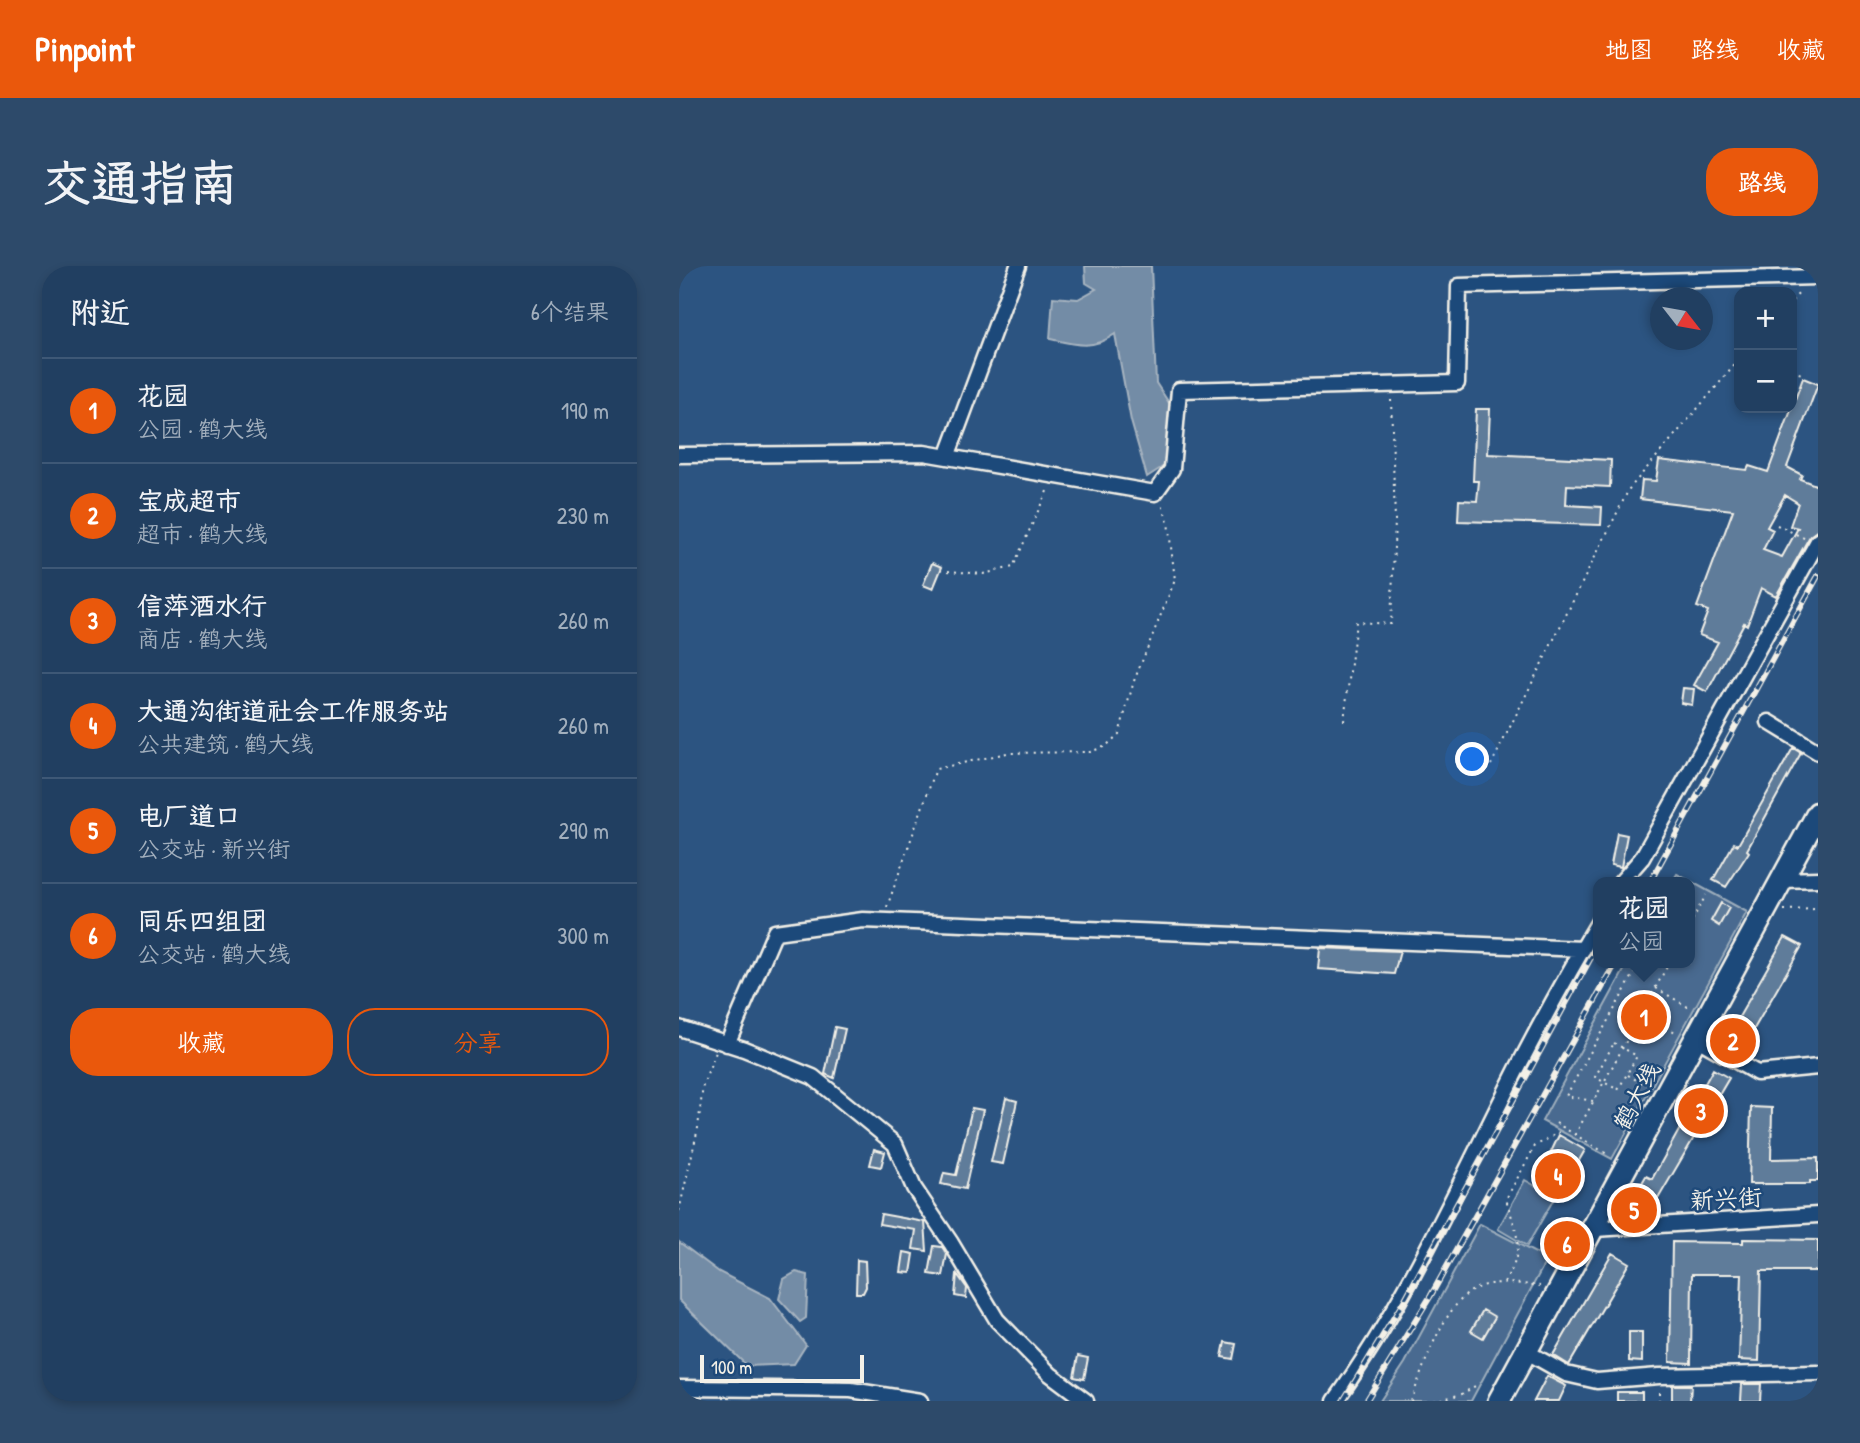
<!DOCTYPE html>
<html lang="zh">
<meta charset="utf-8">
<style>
body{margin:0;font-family:"Patrick Hand","LXGW WenKai TC",sans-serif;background:#2d4a6a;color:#f1f3f6}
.controls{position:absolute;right:21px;top:21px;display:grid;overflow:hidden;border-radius:14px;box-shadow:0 4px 10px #0003}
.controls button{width:63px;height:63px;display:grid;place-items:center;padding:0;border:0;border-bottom:2px solid #3e5876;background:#213f61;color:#f1f3f6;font:35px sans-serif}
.compass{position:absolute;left:971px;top:21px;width:63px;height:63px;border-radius:50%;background:#213f61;box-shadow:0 4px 10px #0003;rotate:121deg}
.scale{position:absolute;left:21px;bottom:18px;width:164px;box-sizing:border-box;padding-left:7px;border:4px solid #f4f1e8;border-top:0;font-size:19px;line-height:24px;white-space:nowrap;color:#f4f1e8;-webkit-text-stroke:5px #1f4a7a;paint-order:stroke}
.you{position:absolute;left:794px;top:494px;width:24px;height:24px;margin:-18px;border:5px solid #fff;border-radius:50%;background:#1a73e8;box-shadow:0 0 0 10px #1a73e833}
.badge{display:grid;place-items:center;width:46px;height:46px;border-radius:50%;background:#ea580c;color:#fff;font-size:23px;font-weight:700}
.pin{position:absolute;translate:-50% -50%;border:4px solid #fff;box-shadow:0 2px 7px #0006}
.popup{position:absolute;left:914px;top:611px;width:102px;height:91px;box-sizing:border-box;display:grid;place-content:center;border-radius:14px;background:#213f61;filter:drop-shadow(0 2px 5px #0005);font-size:23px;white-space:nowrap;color:#a2afbd}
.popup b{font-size:26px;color:#f1f3f6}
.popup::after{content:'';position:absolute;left:50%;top:100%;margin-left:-14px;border:14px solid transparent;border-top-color:#213f61}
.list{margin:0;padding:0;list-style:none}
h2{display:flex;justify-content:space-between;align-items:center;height:91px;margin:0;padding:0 28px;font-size:30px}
h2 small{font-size:23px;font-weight:400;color:#a2afbd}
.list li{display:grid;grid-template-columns:46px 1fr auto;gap:21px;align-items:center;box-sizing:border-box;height:105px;padding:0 28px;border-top:2px solid #3e5876}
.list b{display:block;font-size:26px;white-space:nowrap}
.list p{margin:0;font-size:23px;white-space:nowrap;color:#a2afbd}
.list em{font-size:23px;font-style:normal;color:#a2afbd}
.actions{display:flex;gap:14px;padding:21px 28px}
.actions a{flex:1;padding:16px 0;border:2px solid #ea580c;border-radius:28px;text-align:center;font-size:24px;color:#ea580c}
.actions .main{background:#ea580c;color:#fff}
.map{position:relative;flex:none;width:1139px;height:1135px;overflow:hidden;border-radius:28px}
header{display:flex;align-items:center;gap:42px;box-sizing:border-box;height:98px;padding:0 35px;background:#ea580c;color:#fff}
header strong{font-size:33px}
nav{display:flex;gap:38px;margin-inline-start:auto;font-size:24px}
.intro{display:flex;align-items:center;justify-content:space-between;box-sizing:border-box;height:168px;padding:0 42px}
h1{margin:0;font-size:49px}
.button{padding:18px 32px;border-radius:28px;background:#ea580c;color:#fff;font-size:24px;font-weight:700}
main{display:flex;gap:42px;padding:0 42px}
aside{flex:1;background:#213f61;border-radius:28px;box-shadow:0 4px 10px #0003}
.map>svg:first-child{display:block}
.green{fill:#496b90;stroke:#9eaebc;stroke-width:2}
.water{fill:#738ca6;stroke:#a7b4c0;stroke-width:2}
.building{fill:#5e7b9a;stroke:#f4f1e8;stroke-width:2;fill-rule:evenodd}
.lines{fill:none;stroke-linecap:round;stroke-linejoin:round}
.minor-casing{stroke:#f4f1e8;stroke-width:19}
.highway-casing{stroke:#f4f1e8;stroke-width:26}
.path{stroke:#f4f1e8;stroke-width:2;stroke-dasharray:2 5;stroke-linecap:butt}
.minor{stroke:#1f4a7a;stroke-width:14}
.highway{stroke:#1f4a7a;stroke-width:21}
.rail-casing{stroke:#f4f1e8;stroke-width:6}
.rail{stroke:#1f4a7a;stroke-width:3.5;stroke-dasharray:10;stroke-linecap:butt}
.labels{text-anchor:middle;stroke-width:5;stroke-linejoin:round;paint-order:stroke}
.street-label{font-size:24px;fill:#f4f1e8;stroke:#1f4a7a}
</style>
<header>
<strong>Pinpoint</strong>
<nav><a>地图</a><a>路线</a><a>收藏</a></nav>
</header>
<div class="intro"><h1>交通指南</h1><a class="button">路线</a></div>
<main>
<aside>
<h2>附近<small>6个结果</small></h2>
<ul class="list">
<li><span class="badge">1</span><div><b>花园</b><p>公园 · 鹤大线</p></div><em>190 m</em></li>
<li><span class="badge">2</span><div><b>宝成超市</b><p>超市 · 鹤大线</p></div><em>230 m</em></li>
<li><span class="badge">3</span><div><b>信萍酒水行</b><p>商店 · 鹤大线</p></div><em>260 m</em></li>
<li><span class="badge">4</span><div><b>大通沟街道社会工作服务站</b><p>公共建筑 · 鹤大线</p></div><em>260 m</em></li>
<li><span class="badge">5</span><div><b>电厂道口</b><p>公交站 · 新兴街</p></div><em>290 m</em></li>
<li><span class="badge">6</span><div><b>同乐四组团</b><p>公交站 · 鹤大线</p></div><em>300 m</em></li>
</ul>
<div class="actions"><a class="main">收藏</a><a>分享</a></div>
</aside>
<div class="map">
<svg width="1139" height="1135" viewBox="0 0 1139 1135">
<rect width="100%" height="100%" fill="#2c5481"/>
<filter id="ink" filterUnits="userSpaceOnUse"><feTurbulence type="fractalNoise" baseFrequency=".0143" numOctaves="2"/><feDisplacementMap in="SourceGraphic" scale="14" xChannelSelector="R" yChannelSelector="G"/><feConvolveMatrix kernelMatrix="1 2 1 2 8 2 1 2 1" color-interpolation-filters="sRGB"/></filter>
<g filter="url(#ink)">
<path class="green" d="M998,608l70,38 -135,247 -70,-38 86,-158h61v-81h-17z
M846,914l30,17 -28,49 -29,-17z
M801,958l67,35 -76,142h-91l25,-38z"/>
<path class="water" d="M406,0h66l5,117 15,23 -4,58 -20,13 -16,-56 -16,-87c-22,16 -39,11 -65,5l3,-42 25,2 18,-10 -10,-6z
M0,976l40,30 51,26 36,47 -12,19 -47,2 -68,-66z
M117,1006l12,3 -2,43 -6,4 -21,-23 5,-20z"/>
<path class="building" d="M1124,112l15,6 -31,83 15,8 -2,4 18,7v44l-8,6 -34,60 -15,-8 -14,37 -3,-2 -37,69 -13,-7 24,-43 -19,-7 9,-24 -11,-4 36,-97 -93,-11 2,-19 14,1 3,-21 88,10 2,-4 19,6zM1106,229l13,8 -8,23 8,2 -16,29 -19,-7 10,-20 -6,-3z
M797,143h14l-2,45 123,6 -1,27 -43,-2 -1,20 36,2 -1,18 -143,-4 1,-21 18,1 2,-20h-6z
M253,297l10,4 -9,22 -10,-4z
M1004,422l11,1 -2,16 -11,-2z
M1114,482l8,5 -54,97 2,2 -23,35 -13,-7 21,-37 4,2z
M938,567l10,2 -6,32 -10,-2z
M1042,637l8,5 -10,18 -8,-5z
M1106,671l17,9 -62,107 -16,-10z
M641,682l80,3 -6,23 -76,-5z
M156,761l10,2 -11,49 -9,-4z
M1034,803l16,9 -74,126 -19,-11 10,-17 6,3z
M327,832l11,3 -14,63 -12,-2z
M1072,841l21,1 -1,51 47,-1v23h-8v3h-61z
M293,842l11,2 -18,79 -24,-5 3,-11 12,2z
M880,869l26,15 -25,44 -23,-12z
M195,883l11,3 -4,15 -11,-2z
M202,948l44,8 2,29 -14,-2 3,-19 -37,-6z
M1064,973l75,1v31h-57l-2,90 -20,-1 3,-86h-50l-1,89 -21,-1 2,-120 71,1z
M255,980l8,1 5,7 -4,22 -14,-2z
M225,986l10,2 -3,19 -10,-1z
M933,987l17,10 -60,102 -16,-10z
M178,994l8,1 1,26 -3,6h-7z
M278,1008l10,14 -1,10 -11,-2z
M804,1044l12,7 -12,21 -12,-7z
M950,1066h13v30l-13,-1z
M546,1076l11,2 -3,15 -11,-2z
M399,1090l10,2 -4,21 -10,-2z
M868,1110l19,10 -7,15h-25z
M1063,1118h19l-1,17h-19z
M993,1119h19l-1,16h-18z
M938,1126h25v9h-25z"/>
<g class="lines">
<g class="minor-casing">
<path id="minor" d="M0,189l245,-2 231,40 17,-24 7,-79 278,-7 2,-97 359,-9
M268,191l71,-191
M1090,456l49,30
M1103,614l36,-1
M942,616l21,-24 176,-317
M0,762l65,21 69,28 82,67 19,44 37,55 46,77 53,54 36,27
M1018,773l60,34 61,-6
M48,778l48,-112 88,-12 720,29
M916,963l223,-14
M848,1086l39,22 31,7 62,-5 159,-3
M0,1122l172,2 69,11
M656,1135c75,-104 126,-222 184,-336 25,-48 52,-97 80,-144"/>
</g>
<g class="highway-casing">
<path id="highway" d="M820,1135l319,-588"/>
</g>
<path class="path" d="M1113,35l8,-9
M1113,105l10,3
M1098,259l29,14
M269,305l35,3 30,-7 35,-78
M665,455l12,-99 35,2 4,-104 -4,-121
M812,499l138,-276 110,-129
M208,641l49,-138 71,-16 83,-1 16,-6 13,-12 15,-53 41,-101 -7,-58 -6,-18
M1105,644l34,-1
M1010,660l17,-31
M977,722l32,19
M963,747l33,19
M935,777l23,13 -19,34 -23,-13z
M949,809l17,10
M914,835l-27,-5 74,-133
M877,857l51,31
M896,869l94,-172
M0,945l19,-83 5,-43 13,-33
M825,1017c22,-34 13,-49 2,-84l29,-53 23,-13 4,-6
M732,1135c13,-35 34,-106 74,-116 17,-4 37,-1 55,1
M755,1135l28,-7 13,-8
M980,1135v-13"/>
<use href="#minor" class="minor"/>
<use href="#highway" class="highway"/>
<g class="rail-casing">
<path id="rail" d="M953,616l3,-5
M971,616l168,-306
M664,1135l62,-102 194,-356
M687,1135l64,-104 186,-334"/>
</g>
<use href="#rail" class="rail"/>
</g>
</g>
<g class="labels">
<g class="street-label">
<text transform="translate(958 830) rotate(-62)" y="8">鹤大线</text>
<text transform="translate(1047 933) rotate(-3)" y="8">新兴街</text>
</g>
</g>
</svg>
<div class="controls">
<button>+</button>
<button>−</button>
</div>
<svg class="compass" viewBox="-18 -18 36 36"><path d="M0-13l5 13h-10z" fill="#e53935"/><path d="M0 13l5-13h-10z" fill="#a2afbd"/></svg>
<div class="scale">100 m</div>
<div class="you"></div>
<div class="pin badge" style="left:965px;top:751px">1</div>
<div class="popup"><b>花园</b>公园</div>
<div class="pin badge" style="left:1054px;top:775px">2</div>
<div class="pin badge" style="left:1022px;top:845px">3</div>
<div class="pin badge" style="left:879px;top:910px">4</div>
<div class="pin badge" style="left:955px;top:944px">5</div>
<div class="pin badge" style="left:888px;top:978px">6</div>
</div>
</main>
